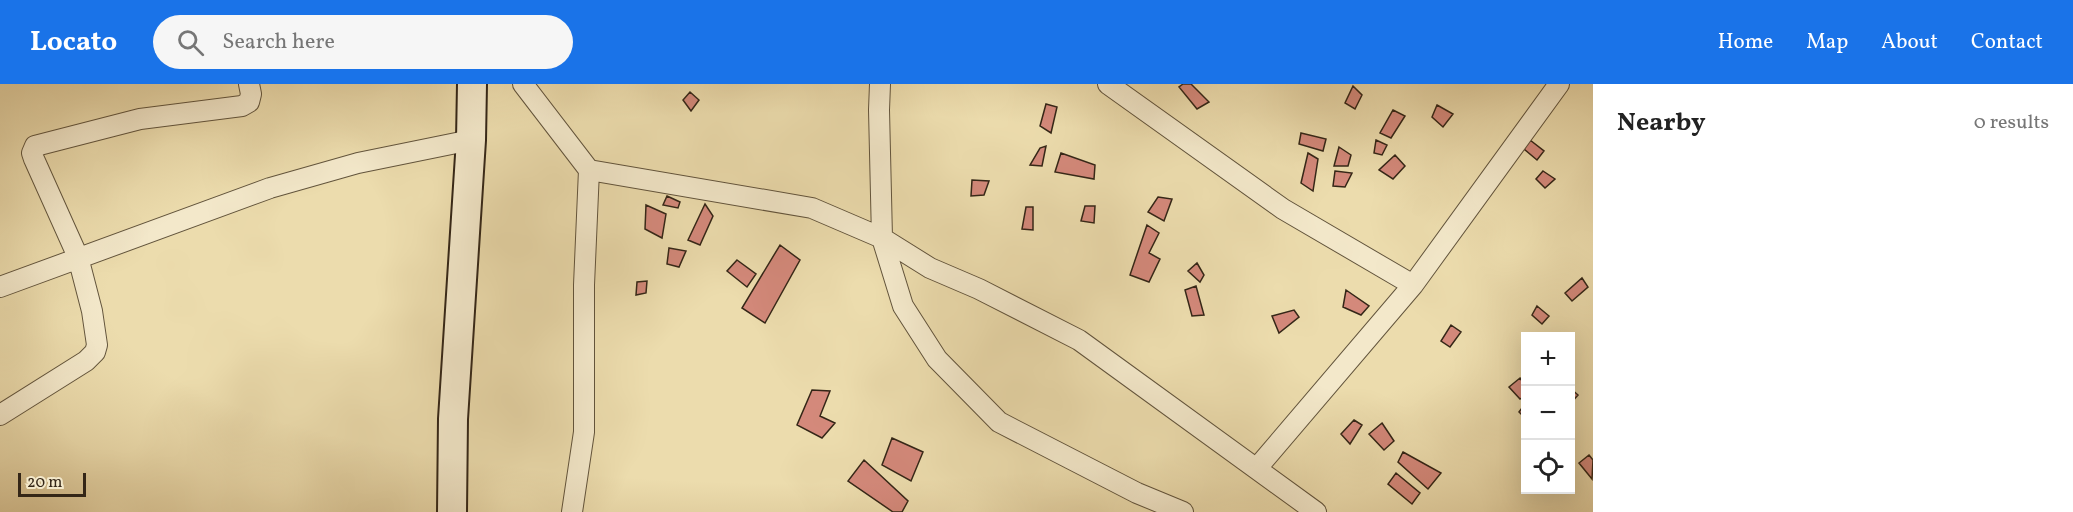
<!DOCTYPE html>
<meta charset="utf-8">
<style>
body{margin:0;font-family:Vollkorn,serif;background:#f6f6f6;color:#222}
.controls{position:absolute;right:18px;bottom:18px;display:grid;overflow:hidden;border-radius:0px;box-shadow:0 6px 24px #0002}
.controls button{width:54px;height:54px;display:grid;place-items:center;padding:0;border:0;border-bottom:2px solid #e0e0e0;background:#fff;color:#222;font:30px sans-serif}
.scale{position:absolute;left:18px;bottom:15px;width:68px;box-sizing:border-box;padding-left:6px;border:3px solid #342617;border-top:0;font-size:16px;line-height:21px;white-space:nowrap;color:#342617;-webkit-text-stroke:4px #f3e8ca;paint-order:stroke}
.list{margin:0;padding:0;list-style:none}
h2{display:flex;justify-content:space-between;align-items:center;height:78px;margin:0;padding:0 24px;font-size:26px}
h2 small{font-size:20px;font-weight:400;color:#767676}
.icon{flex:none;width:33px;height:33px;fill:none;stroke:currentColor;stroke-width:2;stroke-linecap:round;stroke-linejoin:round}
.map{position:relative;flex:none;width:1593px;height:428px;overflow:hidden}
header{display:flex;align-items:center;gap:36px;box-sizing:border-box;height:84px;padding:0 30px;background:#1a73e8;color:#fff}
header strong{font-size:28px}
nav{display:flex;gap:33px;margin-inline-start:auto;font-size:21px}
.search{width:420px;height:54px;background:#f6f6f6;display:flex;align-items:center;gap:15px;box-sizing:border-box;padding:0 21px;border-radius:33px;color:#767676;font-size:22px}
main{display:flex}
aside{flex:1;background:#fff}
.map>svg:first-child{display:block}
.building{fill:#d4897b;stroke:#342617;stroke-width:1.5}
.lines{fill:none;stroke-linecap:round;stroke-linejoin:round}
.street-casing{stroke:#62543c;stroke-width:22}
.secondary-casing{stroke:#342617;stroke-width:32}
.street{stroke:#f3e8ca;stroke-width:20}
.secondary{stroke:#f3e8ca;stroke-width:28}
</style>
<header>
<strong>Locato</strong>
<div class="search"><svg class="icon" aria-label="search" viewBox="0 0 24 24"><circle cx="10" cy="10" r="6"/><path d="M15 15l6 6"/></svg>Search here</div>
<nav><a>Home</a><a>Map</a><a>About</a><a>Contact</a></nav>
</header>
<main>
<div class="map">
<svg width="1593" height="428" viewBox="0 0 1593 428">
<rect width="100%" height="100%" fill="#ecdcad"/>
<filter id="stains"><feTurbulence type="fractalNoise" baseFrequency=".00333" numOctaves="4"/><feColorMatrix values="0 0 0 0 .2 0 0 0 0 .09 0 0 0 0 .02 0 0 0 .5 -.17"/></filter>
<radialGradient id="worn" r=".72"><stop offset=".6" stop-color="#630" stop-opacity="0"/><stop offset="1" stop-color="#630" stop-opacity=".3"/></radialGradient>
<path class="building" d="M1183,0h8l18,18 -12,7 -18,-22z
M1353,2l9,9 -7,14 -10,-6z
M690,8l9,8 -8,11 -8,-11z
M1046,20l11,3 -6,26 -11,-7z
M1437,21l16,9 -10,13 -11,-10z
M1393,26l12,6 -14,22 -11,-5z
M1301,49l25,6 -3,12 -24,-7z
M1376,56l11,5 -5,10 -8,-2z
M1530,56l14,11 -7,9 -13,-11z
M1046,62l-4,20 -12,-1 10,-17z
M1339,63l12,8 -3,11h-14z
M1061,69l34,12 -1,14 -39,-7z
M1308,69l10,6 -5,32 -12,-8z
M1395,71l10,11 -12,13 -14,-9z
M1335,87l17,2 -7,14 -12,-1z
M1543,87l12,8 -10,9 -9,-9z
M972,96l17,1 -5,14 -13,1z
M667,112l13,6 -2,6 -15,-3z
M1158,113l14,2 -8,22 -16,-9z
M705,120l8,12 -13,29 -12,-5z
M646,121l20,9 -4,24 -17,-9z
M1085,122h10l-1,17 -13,-2z
M1026,123h7v23l-11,-1z
M1147,141l12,8 -10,20 11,6 -11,23 -19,-7z
M780,161l20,15 -35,63 -23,-15z
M669,164l17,3 -7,16 -12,-3z
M737,176l19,14 -9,13 -20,-16z
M1197,179l7,12 -4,7 -12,-11z
M1582,194l6,9 -16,14 -7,-8z
M647,197l-1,12 -10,2 1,-13z
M1196,202l8,29 -12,1 -7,-26z
M1346,206l23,16 -8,9 -18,-8z
M1537,222l12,10 -7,8 -10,-9z
M1294,226l5,7 -20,16 -7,-17z
M1451,241l10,7 -11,15 -9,-6z
M1520,294l6,9v8l-6,4 -11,-12z
M1570,304l8,7 -8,9z
M812,306l18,1 -10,25 15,7 -13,15 -25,-13z
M1525,320h1v15l-7,-7z
M1354,336l8,5 -12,19 -9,-10z
M1382,339l12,18 -10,9 -15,-16z
M892,354l31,14 -12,29 -29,-16z
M1403,368l38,21 -13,16 -30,-27z
M1589,371l4,5 -1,19 -13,-16z
M864,376l44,41 -6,11h-9l-45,-31z
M1396,389l24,20 -8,11 -24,-20z"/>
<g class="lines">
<g class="street-casing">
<path id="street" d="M523,0l66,86 223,38 70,30 48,30 49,21 100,51 237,172
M880,0l-1,26 3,128 21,68 34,53 62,63 138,71 46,19
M1108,0l175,125 130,76
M0,203l270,-99 88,-25 113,-23
M0,331l86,-54 9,-9 2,-7 -5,-34 -14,-54 -44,-98 -2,-6 3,-7 105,-27 102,-13 7,-4 2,-8 -2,-10
M1257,384l156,-183 146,-201
M572,428l12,-80v-147l5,-115"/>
</g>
<g class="secondary-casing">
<path id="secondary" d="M452,428l1,-93 18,-279 1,-56"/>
</g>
<use href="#street" class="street"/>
<use href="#secondary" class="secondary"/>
</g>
<rect width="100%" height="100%" filter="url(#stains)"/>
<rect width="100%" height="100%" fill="url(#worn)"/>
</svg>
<div class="controls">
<button>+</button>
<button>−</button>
<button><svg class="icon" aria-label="locate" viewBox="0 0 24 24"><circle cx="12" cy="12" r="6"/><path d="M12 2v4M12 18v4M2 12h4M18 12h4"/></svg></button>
</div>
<div class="scale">20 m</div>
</div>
<aside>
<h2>Nearby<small>0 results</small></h2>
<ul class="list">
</ul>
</aside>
</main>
